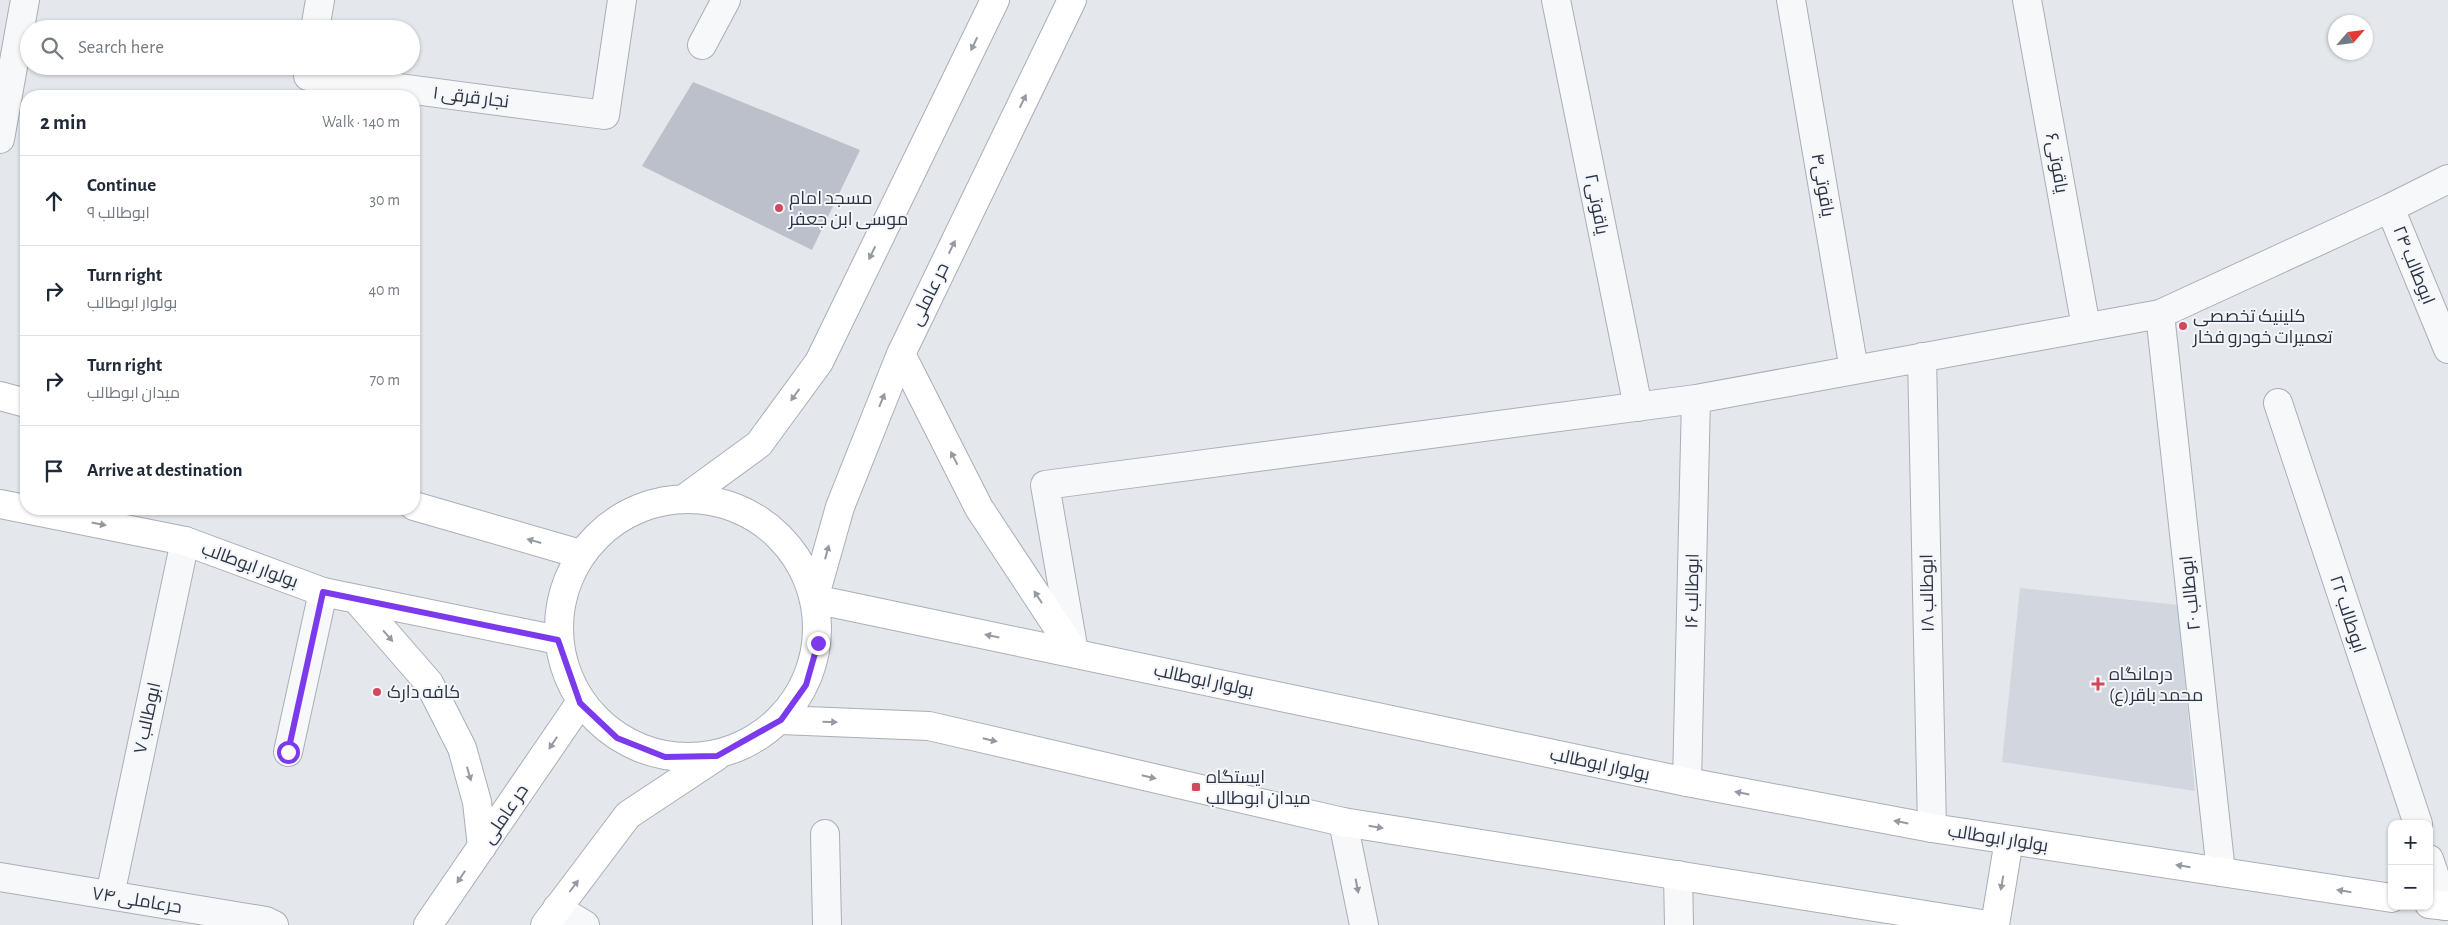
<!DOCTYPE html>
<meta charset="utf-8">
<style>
body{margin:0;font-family:"Alegreya Sans",Cairo,sans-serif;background:#f2f2f3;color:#1f2937}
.controls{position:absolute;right:15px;bottom:15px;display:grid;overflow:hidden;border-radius:10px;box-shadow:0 1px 4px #0004}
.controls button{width:45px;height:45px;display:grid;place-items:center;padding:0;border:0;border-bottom:1px solid #e0e1e3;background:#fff;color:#1f2937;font:25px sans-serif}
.compass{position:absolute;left:2328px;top:15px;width:45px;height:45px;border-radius:50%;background:#fff;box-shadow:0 1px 4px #0004;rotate:62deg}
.stop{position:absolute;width:15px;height:15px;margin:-11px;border:4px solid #7c3aed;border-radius:50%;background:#fff}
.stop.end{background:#7c3aed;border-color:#fff;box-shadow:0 1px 5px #0008}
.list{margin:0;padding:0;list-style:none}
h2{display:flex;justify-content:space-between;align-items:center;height:65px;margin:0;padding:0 20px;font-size:21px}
h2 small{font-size:16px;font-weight:400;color:#747a83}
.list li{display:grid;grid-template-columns:32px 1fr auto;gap:15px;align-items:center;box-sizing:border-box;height:90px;padding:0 20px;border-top:1px solid #e0e1e3}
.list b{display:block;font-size:19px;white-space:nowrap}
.list p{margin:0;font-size:16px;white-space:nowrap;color:#747a83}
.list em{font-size:16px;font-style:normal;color:#747a83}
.icon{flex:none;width:28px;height:28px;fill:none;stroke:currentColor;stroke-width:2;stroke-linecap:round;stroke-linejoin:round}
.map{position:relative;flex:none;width:2448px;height:925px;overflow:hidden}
.search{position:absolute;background:#fff;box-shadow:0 1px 4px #0004;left:20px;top:20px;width:400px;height:55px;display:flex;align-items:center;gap:12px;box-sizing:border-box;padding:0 18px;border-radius:28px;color:#747a83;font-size:19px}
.panel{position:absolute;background:#fff;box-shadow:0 1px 4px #0004;left:20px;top:90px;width:400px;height:425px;border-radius:20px}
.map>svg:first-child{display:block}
.built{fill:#d2d6de}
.building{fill:#bbc0ca}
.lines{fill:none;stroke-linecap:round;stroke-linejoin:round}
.minor-casing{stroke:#a9aeb7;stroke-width:30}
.secondary-casing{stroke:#a9aeb7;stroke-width:30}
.minor{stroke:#f7f8fa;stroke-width:28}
.secondary{stroke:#fff;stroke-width:28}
.oneway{fill:#959aa2}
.oneway2{fill:#9196a0}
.route{stroke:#7c3aed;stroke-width:6}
.poi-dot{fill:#d1495b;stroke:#f4f6f9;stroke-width:2}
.labels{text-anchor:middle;stroke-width:4;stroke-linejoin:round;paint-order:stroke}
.street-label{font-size:18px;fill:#2b3445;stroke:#f4f6f9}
.poi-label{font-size:18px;fill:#2b3445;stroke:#f4f6f9;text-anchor:start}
</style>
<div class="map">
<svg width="2448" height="925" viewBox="0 0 2448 925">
<rect width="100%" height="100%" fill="#e4e7ec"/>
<path class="built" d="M2020,588l158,17 17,186 -193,-29z"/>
<path class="building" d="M693,82l167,68 -48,100 -170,-84z"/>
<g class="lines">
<g class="minor-casing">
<path id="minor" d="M1556,0l82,407
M1791,0l63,370
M2027,0l59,327
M315,29l5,-29
M702,45l24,-45
M308,76l297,39 17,-115
M0,139l25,-139
M2390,208l58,141
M2160,314l61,558
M1922,357l10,471
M2278,403l140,421
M1074,652l-29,-167 651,-86 464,-85 230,-106 58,-29
M288,752l35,-160
M1687,782l9,-383
M1343,822l21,103
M825,834l2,91
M2429,859l16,47
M1678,875l1,50
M0,877l266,44 8,4
M110,895l75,-354
M557,908l28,17"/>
</g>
<g class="secondary-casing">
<path id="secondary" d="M901,354l78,154 95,144
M0,396l26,7
M685,498l74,-54 60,-82 176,-362
M559 628a129 129 0 1 1 258 0a129 129 0 1 1-258 0Z
M0,504l185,37 138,51 235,48
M414,506l166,48
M356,599l73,84 33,65 15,54 5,45
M814,599l873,183 245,46 460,70
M814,599l26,-92 61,-153 171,-354
M781,720l148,6 414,96 645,103
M2429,904l19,2
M428,925l152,-222
M545,925l83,-110 89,-59
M1995,925l14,-85"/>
</g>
<use href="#minor" class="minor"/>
<use href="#secondary" class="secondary"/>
</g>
<defs><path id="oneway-solid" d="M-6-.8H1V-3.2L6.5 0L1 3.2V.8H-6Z" transform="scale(1.25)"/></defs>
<g class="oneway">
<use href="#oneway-solid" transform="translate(974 44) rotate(116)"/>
<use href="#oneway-solid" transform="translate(1023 101) rotate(-64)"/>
<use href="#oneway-solid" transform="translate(952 247) rotate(-64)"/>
<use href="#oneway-solid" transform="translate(872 253) rotate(116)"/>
<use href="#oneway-solid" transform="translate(795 395) rotate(126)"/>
<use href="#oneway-solid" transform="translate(882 400) rotate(-68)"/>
<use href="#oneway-solid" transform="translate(954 458) rotate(-117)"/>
<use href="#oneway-solid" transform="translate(99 524) rotate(11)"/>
<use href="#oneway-solid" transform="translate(534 541) rotate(-164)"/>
<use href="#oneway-solid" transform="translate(827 552) rotate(-75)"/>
<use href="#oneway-solid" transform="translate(1038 597) rotate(-123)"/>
<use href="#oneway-solid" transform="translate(388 636) rotate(49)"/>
<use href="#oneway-solid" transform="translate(992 636) rotate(-168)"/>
<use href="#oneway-solid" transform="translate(830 722) rotate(2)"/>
<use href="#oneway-solid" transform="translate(990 740) rotate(13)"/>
<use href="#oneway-solid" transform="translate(553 743) rotate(124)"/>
<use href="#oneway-solid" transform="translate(469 774) rotate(74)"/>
<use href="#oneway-solid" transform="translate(1149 777) rotate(13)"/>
<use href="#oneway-solid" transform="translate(1742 793) rotate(-169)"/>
<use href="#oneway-solid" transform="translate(1901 822) rotate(-169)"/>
<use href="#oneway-solid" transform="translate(1376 827) rotate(9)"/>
<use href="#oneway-solid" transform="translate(2183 866) rotate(-171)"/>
<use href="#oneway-solid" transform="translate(461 877) rotate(124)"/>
<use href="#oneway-solid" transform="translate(2002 883) rotate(100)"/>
<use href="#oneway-solid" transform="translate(574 886) rotate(-53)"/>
<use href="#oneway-solid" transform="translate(2344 891) rotate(-171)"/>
</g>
<use class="oneway2" href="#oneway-solid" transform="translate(1357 886) rotate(79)"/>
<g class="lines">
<path class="route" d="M288,752l35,-160 235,48 22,63 37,35 48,19 52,-1 64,-36 25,-35 12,-42"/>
</g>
<g class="poi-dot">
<circle cx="779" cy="208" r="5"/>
<circle cx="2183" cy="326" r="5"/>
<path d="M2095.5 676.5h5v5h5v5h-5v5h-5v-5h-5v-5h5z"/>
<circle cx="377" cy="692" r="5"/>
<rect x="1191" y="782" width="10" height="10" rx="2.5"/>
</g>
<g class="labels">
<g class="street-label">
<text transform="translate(471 97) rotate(7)" y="6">نجار قرقی ۱</text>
<text transform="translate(2057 163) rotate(80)" y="6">یاقوتی۶</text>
<text transform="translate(1823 185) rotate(80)" y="6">یاقوتی۴</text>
<text transform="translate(1597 204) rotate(79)" y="6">یاقوتی۲</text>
<text transform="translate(2414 265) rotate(68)" y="6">ابوطالب ۲۴</text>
<text transform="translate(929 294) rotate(-64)" y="6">حر عاملی</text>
<text transform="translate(250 565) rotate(20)" y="6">بولوار ابوطالب</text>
<text transform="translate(1692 591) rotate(-89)" y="6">ابوطالب ۱۶</text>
<text transform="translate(1927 593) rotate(-91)" y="6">ابوطالب ۱۸</text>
<text transform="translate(2190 593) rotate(-96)" y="6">ابوطالب ۲۰</text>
<text transform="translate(2348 614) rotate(72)" y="6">ابوطالب ۲۲</text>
<text transform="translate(1204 680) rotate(12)" y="6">بولوار ابوطالب</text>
<text transform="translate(147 718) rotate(-78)" y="6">ابوطالب ۷</text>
<text transform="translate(1600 764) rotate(12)" y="6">بولوار ابوطالب</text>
<text transform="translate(505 814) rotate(-56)" y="6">حر عاملی</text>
<text transform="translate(1998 838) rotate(9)" y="6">بولوار ابوطالب</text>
<text transform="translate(137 900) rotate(9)" y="6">حرعاملی ۷۴</text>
</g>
<g class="poi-label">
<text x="789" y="204">مسجد امام<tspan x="789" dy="21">موسی ابن جعفر</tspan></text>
<text x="2193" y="322">کلینیک تخصصی<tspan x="2193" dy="21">تعمیرات خودرو فخار</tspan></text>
<text x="2109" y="680">درمانگاه<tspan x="2109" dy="21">محمد باقر(ع)</tspan></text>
<text x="387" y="698">کافه دارک</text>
<text x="1206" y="783">ایستگاه<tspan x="1206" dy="21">میدان ابوطالب</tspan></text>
</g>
</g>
</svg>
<div class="controls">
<button>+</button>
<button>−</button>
</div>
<svg class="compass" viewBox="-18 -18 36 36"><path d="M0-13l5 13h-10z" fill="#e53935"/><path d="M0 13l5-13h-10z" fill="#747a83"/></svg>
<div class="stop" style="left:288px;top:752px"></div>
<div class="stop end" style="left:818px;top:643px"></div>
<div class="search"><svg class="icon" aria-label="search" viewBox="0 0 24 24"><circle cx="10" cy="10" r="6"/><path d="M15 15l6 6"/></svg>Search here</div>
<section class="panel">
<h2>2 min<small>Walk · 140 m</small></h2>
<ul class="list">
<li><svg class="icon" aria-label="ahead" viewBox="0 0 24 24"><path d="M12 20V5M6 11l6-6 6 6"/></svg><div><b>Continue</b><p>ابوطالب ۹</p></div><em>30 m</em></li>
<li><svg class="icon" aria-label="right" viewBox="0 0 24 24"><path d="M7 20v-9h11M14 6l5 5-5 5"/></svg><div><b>Turn right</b><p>بولوار ابوطالب</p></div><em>40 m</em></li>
<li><svg class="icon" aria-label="right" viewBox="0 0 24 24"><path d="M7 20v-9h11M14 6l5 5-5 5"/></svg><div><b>Turn right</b><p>میدان ابوطالب</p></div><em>70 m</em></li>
<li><svg class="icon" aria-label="arrive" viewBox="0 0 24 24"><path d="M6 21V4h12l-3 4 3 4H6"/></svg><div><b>Arrive at destination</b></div></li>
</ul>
</section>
</div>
